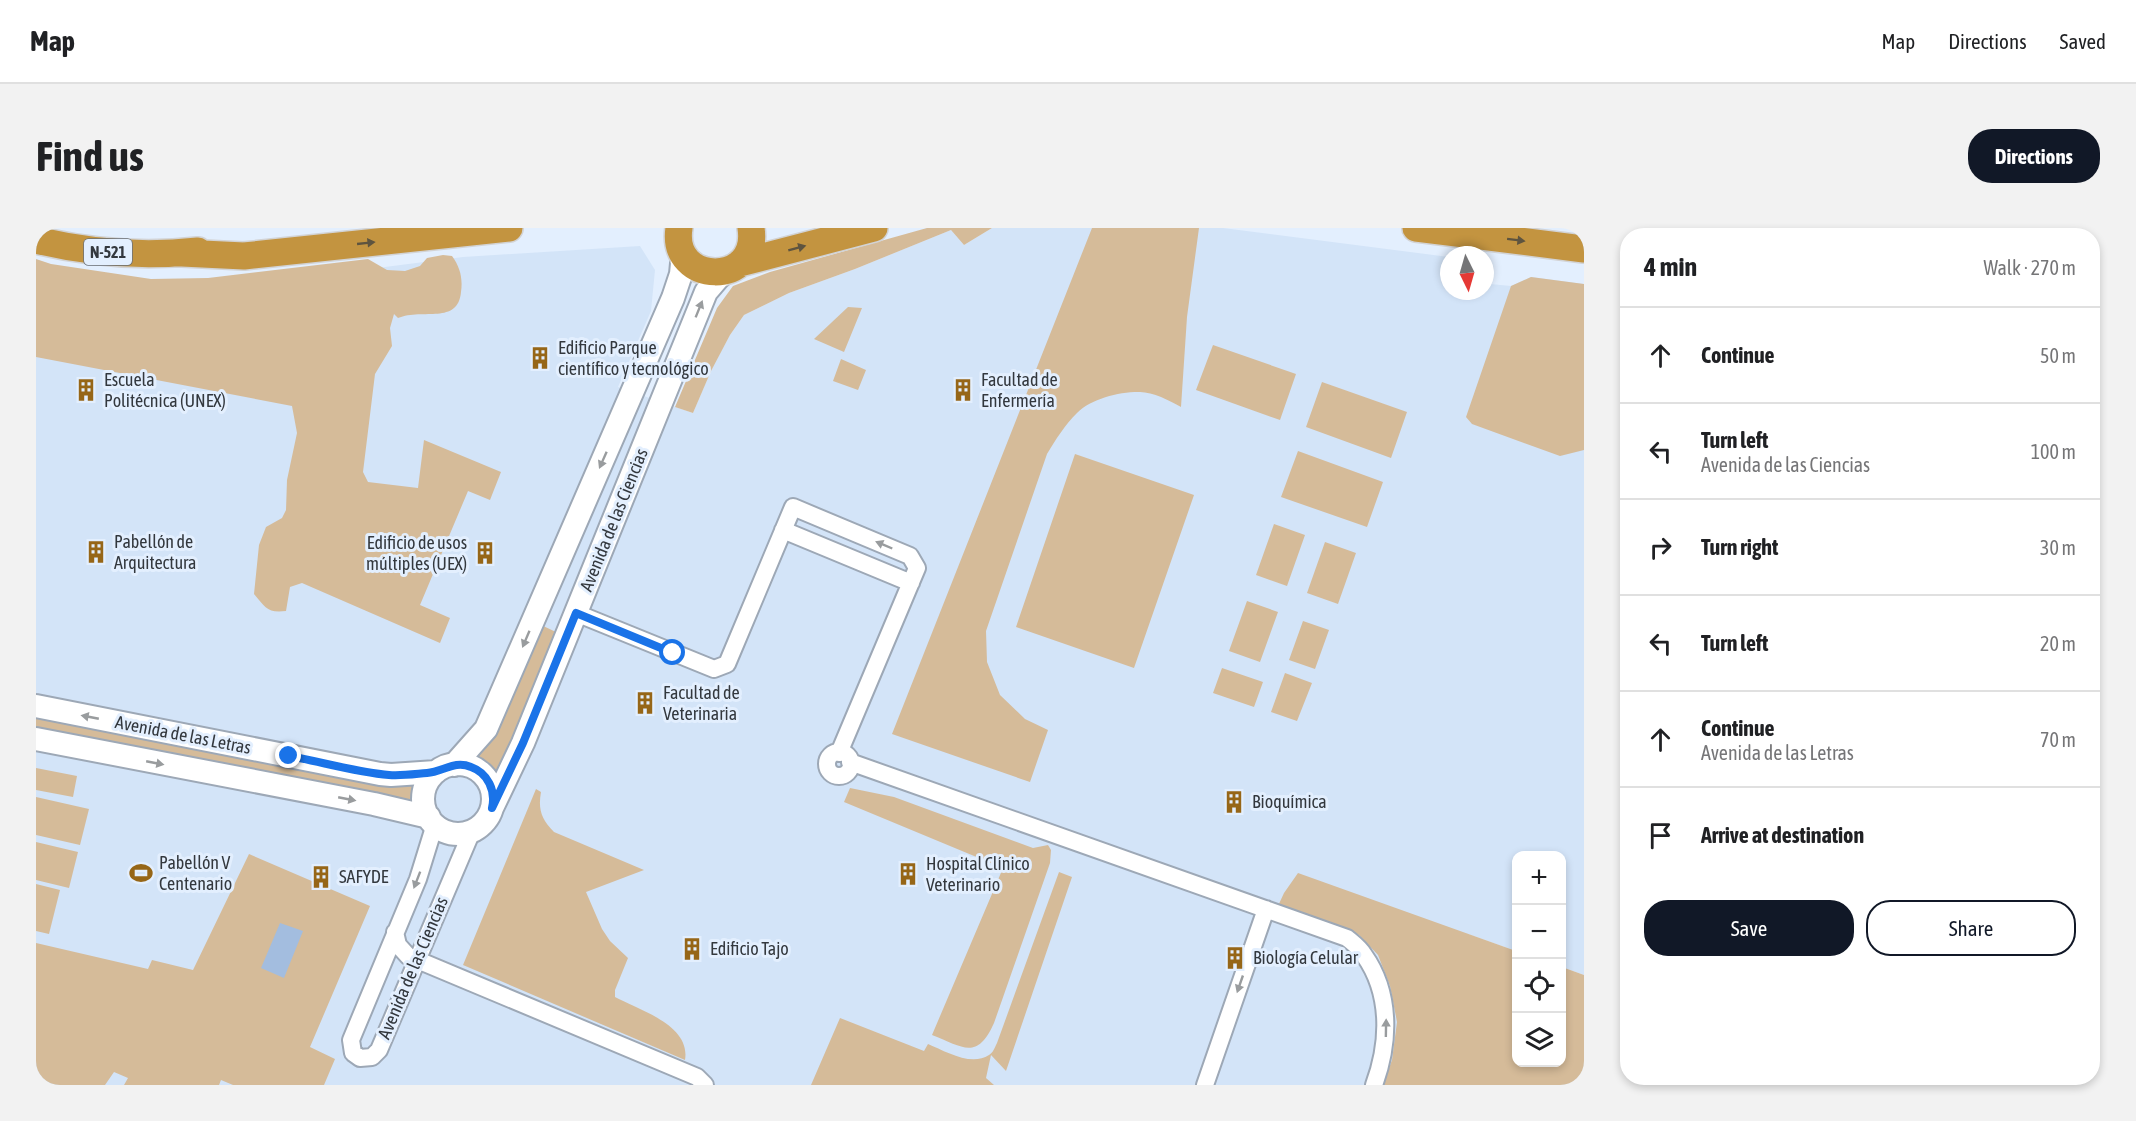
<!DOCTYPE html>
<meta charset="utf-8">
<style>
body{margin:0;font-family:"Asap Condensed",sans-serif;background:#f2f2f2;color:#202124}
.controls{position:absolute;right:18px;bottom:18px;display:grid;overflow:hidden;border-radius:12px;box-shadow:0 3px 9px #0003}
.controls button{width:54px;height:54px;display:grid;place-items:center;padding:0;border:0;border-bottom:2px solid #e0e0e0;background:#fff;color:#202124;font:30px sans-serif}
.compass{position:absolute;left:1404px;top:18px;width:54px;height:54px;border-radius:50%;background:#fff;box-shadow:0 3px 9px #0003;rotate:175deg}
.stop{position:absolute;width:18px;height:18px;margin:-14px;border:4px solid #1a73e8;border-radius:50%;background:#fff}
.stop.end{background:#1a73e8;border-color:#fff;box-shadow:0 2px 6px #0008}
.list{margin:0;padding:0;list-style:none}
h2{display:flex;justify-content:space-between;align-items:center;height:78px;margin:0;padding:0 24px;font-size:26px}
h2 small{font-size:20px;font-weight:400;color:#757577}
.list li{display:grid;grid-template-columns:39px 1fr auto;gap:18px;align-items:center;box-sizing:border-box;height:96px;padding:0 24px;border-top:2px solid #e0e0e0}
.list b{display:block;font-size:22px;white-space:nowrap}
.list p{margin:0;font-size:20px;white-space:nowrap;color:#757577}
.list em{font-size:20px;font-style:normal;color:#757577}
.actions{display:flex;gap:12px;padding:18px 24px}
.actions a{flex:1;padding:14px 0;border:2px solid #111827;border-radius:24px;text-align:center;font-size:21px;color:#111827}
.actions .main{background:#111827;color:#fff}
.icon{flex:none;width:33px;height:33px;fill:none;stroke:currentColor;stroke-width:2;stroke-linecap:round;stroke-linejoin:round}
.map{position:relative;flex:none;width:1548px;height:857px;overflow:hidden;border-radius:24px}
header{display:flex;align-items:center;gap:36px;box-sizing:border-box;height:84px;padding:0 30px;background:#fff;border-bottom:2px solid #e0e0e0}
header strong{font-size:28px}
nav{display:flex;gap:33px;margin-inline-start:auto;font-size:21px}
.intro{display:flex;align-items:center;justify-content:space-between;box-sizing:border-box;height:144px;padding:0 36px}
h1{margin:0;font-size:42px}
.button{padding:15px 27px;border-radius:24px;background:#111827;color:#fff;font-size:21px;font-weight:700}
main{display:flex;gap:36px;padding:0 36px}
aside{flex:1;background:#fff;border-radius:24px;box-shadow:0 3px 9px #0003}
.map>svg:first-child{display:block}
.built{fill:#d3e4f8}
.green{fill:#d5bb99}
.water{fill:#a3bddf}
.lines{fill:none;stroke-linecap:round;stroke-linejoin:round}
.minor-casing{stroke:#9da8b6;stroke-width:20}
.secondary-casing{stroke:#9da8b6;stroke-width:26}
.trunk-casing{stroke:#d2d3d5;stroke-width:30}
.minor{stroke:#fff;stroke-width:16}
.secondary{stroke:#fff;stroke-width:22}
.trunk{stroke:#c39440;stroke-width:27}
.oneway{fill:#5e543f}
.oneway2{fill:#999c9e}
.route{stroke:#1a73e8;stroke-width:8}
.labels{text-anchor:middle;stroke-width:6;stroke-linejoin:round;paint-order:stroke}
.shield{fill:#e3effe;stroke:#686f78;stroke-width:1.5}
.shield-label{font-size:16px;font-weight:bold;fill:#33383e}
.poi-label{font-size:18px;fill:#33383e;stroke:#e3effe;text-anchor:start}
.street-label{font-size:18px;fill:#33383e;stroke:#e3effe}
</style>
<header>
<strong>Map</strong>
<nav><a>Map</a><a>Directions</a><a>Saved</a></nav>
</header>
<div class="intro"><h1>Find us</h1><a class="button">Directions</a></div>
<main>
<div class="map">
<svg width="1548" height="857" viewBox="0 0 1548 857">
<rect width="100%" height="100%" fill="#e3effe"/>
<path class="built" d="M956,0h231l226,29v34h36v-18l5,11 21,2 20,-9 53,7v691l-22,-8v-111h-46v95l-48,-17 -58,151h-1374v-817l138,18 125,-8 164,-21 177,-11 15,24 -4,41 -33,76 75,26 18,-43 19,-35 14,-20 45,-22 66,-24 96,-39 13,15z"/>
<path class="green" d="M891,0h65l-28,17 -13,-15 -96,39 -66,24 -45,22 -14,20 -19,36 -18,42 -18,-6 42,-99 16,-22 37,-14z
M1056,0h107l-12,89 -6,90c-12,-7 -30,-16 -43,-15 -20,0 -47,7 -61,21 -12,12 -21,26 -30,41l-61,177 1,31 13,33 25,24 23,11 -18,52 -138,-48z
M407,27l9,1c8,11 11,22 9,36 -3,33 -38,16 -63,26l-4,-4 -4,14 2,18 -17,28 -12,98 5,10 50,6 6,-48 77,32 -11,28 -22,-9 -48,114 30,13 -10,25 -138,-60 -12,4 -4,24c-19,2 -20,-3 -32,-17l5,-49 7,-18 16,-9 4,-8 1,-30 10,-47 -5,-27 -256,-49v-98l15,5 100,15 57,-1 160,-19 19,11 18,1 15,-5 7,-8z
M1495,49l53,7v166l-24,6 -88,-32 -6,-7 45,-131z
M812,79l14,1 -18,44 -30,-13z
M1177,117l83,29 -16,46 -84,-30z
M805,131l25,11 -8,20 -25,-9z
M1286,154l85,30 -16,46 -85,-31z
M1262,223l85,31 -16,45 -86,-30z
M1039,226l119,41 -60,173 -118,-41z
M1238,296l31,11 -18,51 -31,-11z
M1289,314l31,11 -18,51 -31,-11z
M1211,373l31,11 -18,50 -31,-11z
M1267,393l26,9 -14,39 -26,-9z
M503,396l19,9 -62,145 -13,-16 -10,-5z
M1186,440l41,14 -9,25 -41,-14z
M1249,445l27,10 -15,38 -26,-9z
M0,486l381,73 -3,19 -378,-74z
M0,540l41,8 -4,21 -37,-7z
M814,560l44,9 139,51 15,-3 3,5 -1,13 -56,160c-17,38 -31,24 -62,12l71,-167 -159,-66z
M500,561l5,3c-3,17 0,27 13,40l90,38 -58,22 16,37 8,12 18,17 -13,32v7c24,13 76,28 70,63l-222,-95z
M0,569l53,12 -9,36 -44,-10z
M0,614l42,10 -9,36 -33,-8z
M213,626l121,52 -60,141 25,12 -11,26h-91l-12,-5 -2,5h-95l4,-7 -14,-6 -9,13h-69v-142l112,26 4,-9 41,10z
M1023,644l13,5 -66,194 -15,-16 -5,23 8,7h-183l29,-67 84,33 4,-7c17,7 43,23 61,11 4,-2 6,-8 8,-12z
M1262,645l218,78v111h46v-95l22,8v110h-201l9,-25 5,-38 -7,-36 -12,-31 -19,-20 -81,-29 6,-13z
M0,656l24,6 -11,44 -13,-3z"/>
<path class="water" d="M244,695l23,8 -19,47 -23,-10z"/>
<g class="lines">
<g class="minor-casing">
<path id="minor" d="M747,302l128,53
M540,385l138,56 13,-5 66,-157 117,49 7,12 -78,185
M791 536a12 12 0 1 1 24 0a12 12 0 1 1-24 0Z
M814,534l497,176c6,5 13,10 17,17 27,38 26,87 10,130
M399,596l-17,55 -67,161 2,13 7,5 12,-1 7,-7 93,-219
M359,704l3,13 10,11 289,121 8,8
M1169,857l61,-176"/>
</g>
<g class="secondary-casing">
<path id="secondary" d="M0,478l344,68 11,1 45,-3
M0,511l338,65 55,13
M387 571a35 35 0 1 1 70 0a35 35 0 1 1-70 0Z
M418,537l32,-36 187,-431 8,-24 2,-21
M456,580l31,-65 183,-451 12,-14 9,-8"/>
</g>
<g class="trunk-casing">
<path id="trunk" d="M643,0c-9,58 81,59 72,0
M1380,0l168,21
M0,12c54,13 107,17 162,11
M146,25l62,3 265,-28
M704,35l134,-35"/>
</g>
<use href="#minor" class="minor"/>
<use href="#secondary" class="secondary"/>
<use href="#trunk" class="trunk"/>
</g>
<defs><path id="oneway-solid" d="M-6-.8H1V-3.2L6.5 0L1 3.2V.8H-6Z" transform="scale(1.5)"/></defs>
<g class="oneway">
<use href="#oneway-solid" transform="translate(1480 12) rotate(7)"/>
<use href="#oneway-solid" transform="translate(330 15) rotate(-6)"/>
<use href="#oneway-solid" transform="translate(761 20) rotate(-15)"/>
</g>
<g class="oneway2">
<use href="#oneway-solid" transform="translate(663 81) rotate(-68)"/>
<use href="#oneway-solid" transform="translate(567 232) rotate(114)"/>
<use href="#oneway-solid" transform="translate(848 317) rotate(-157)"/>
<use href="#oneway-solid" transform="translate(490 411) rotate(113)"/>
<use href="#oneway-solid" transform="translate(54 489) rotate(-169)"/>
<use href="#oneway-solid" transform="translate(119 535) rotate(11)"/>
<use href="#oneway-solid" transform="translate(311 571) rotate(11)"/>
<use href="#oneway-solid" transform="translate(381 652) rotate(111)"/>
<use href="#oneway-solid" transform="translate(1204 756) rotate(109)"/>
<use href="#oneway-solid" transform="translate(1350 800) rotate(-89)"/>
</g>
<g class="lines">
<path class="route" d="M253,528c33,6 67,16 100,19 13,1 26,-1 38,-2 16,-1 27,-13 44,-6 17,6 25,24 21,41l31,-65 53,-130 97,40"/>
</g>
<defs>
<g id="building-bare" transform="scale(1.8)"><path d="M-4-6H4V6H1V3H-1V6H-4ZM-2.5-4.3h1.7v1.8h-1.7ZM.8-4.3h1.7v1.8H.8ZM-2.5-1h1.7V.8h-1.7ZM.8-1h1.7V.8H.8Z" fill="#966617" stroke="#e3effe" stroke-width="2.5" paint-order="stroke"/></g>
<g id="stadium-bare" transform="scale(1.8)"><path d="M0-5a6.5 5 0 1 0 0 10a6.5 5 0 1 0 0-10ZM-3.5-1.8h7v3.6h-7Z" fill="#966617" stroke="#e3effe" stroke-width="2.5" paint-order="stroke"/></g>
</defs>
<g fill-rule="evenodd">
<use href="#building-bare" x="504" y="130"/>
<use href="#building-bare" x="50" y="162"/>
<use href="#building-bare" x="927" y="162"/>
<use href="#building-bare" x="60" y="324"/>
<use href="#building-bare" x="449" y="325"/>
<use href="#building-bare" x="609" y="475"/>
<use href="#building-bare" x="1198" y="574"/>
<use href="#stadium-bare" x="105" y="645"/>
<use href="#building-bare" x="872" y="646"/>
<use href="#building-bare" x="285" y="649"/>
<use href="#building-bare" x="656" y="721"/>
<use href="#building-bare" x="1199" y="730"/>
</g>
<g class="labels">
<rect class="shield" x="48" y="11" width="48" height="26" rx="4.5"/>
<g class="shield-label">
<text x="72" y="30">N-521</text>
</g>
<g class="poi-label">
<text x="522" y="126">Edificio Parque<tspan x="522" dy="21">científico y tecnológico</tspan></text>
<text x="68" y="158">Escuela<tspan x="68" dy="21">Politécnica (UNEX)</tspan></text>
<text x="945" y="158">Facultad de<tspan x="945" dy="21">Enfermería</tspan></text>
<text x="78" y="320">Pabellón de<tspan x="78" dy="21">Arquitectura</tspan></text>
<text x="431" y="321" text-anchor="end">Edificio de usos<tspan x="431" dy="21">múltiples (UEX)</tspan></text>
<text x="627" y="471">Facultad de<tspan x="627" dy="21">Veterinaria</tspan></text>
<text x="1216" y="580">Bioquímica</text>
<text x="123" y="641">Pabellón V<tspan x="123" dy="21">Centenario</tspan></text>
<text x="890" y="642">Hospital Clínico<tspan x="890" dy="21">Veterinario</tspan></text>
<text x="303" y="655">SAFYDE</text>
<text x="674" y="727">Edificio Tajo</text>
<text x="1217" y="736">Biología Celular</text>
</g>
<g class="street-label">
<text transform="translate(578 292) rotate(-68)" y="6">Avenida de las Ciencias</text>
<text transform="translate(147 507) rotate(11)" y="6">Avenida de las Letras</text>
<text transform="translate(377 740) rotate(-67)" y="6">Avenida de las Ciencias</text>
</g>
</g>
</svg>
<div class="controls">
<button>+</button>
<button>−</button>
<button><svg class="icon" aria-label="locate" viewBox="0 0 24 24"><circle cx="12" cy="12" r="6"/><path d="M12 2v4M12 18v4M2 12h4M18 12h4"/></svg></button>
<button><svg class="icon" aria-label="layers" viewBox="0 0 24 24"><path d="M12 4l9 5-9 5-9-5zM3 14l9 5 9-5"/></svg></button>
</div>
<svg class="compass" viewBox="-18 -18 36 36"><path d="M0-13l5 13h-10z" fill="#e53935"/><path d="M0 13l5-13h-10z" fill="#757577"/></svg>
<div class="stop" style="left:637px;top:425px"></div>
<div class="stop end" style="left:253px;top:528px"></div>
</div>
<aside>
<h2>4 min<small>Walk · 270 m</small></h2>
<ul class="list">
<li><svg class="icon" aria-label="ahead" viewBox="0 0 24 24"><path d="M12 20V5M6 11l6-6 6 6"/></svg><div><b>Continue</b></div><em>50 m</em></li>
<li><svg class="icon" aria-label="left" viewBox="0 0 24 24"><path d="M17 20v-9H6M10 6l-5 5 5 5"/></svg><div><b>Turn left</b><p>Avenida de las Ciencias</p></div><em>100 m</em></li>
<li><svg class="icon" aria-label="right" viewBox="0 0 24 24"><path d="M7 20v-9h11M14 6l5 5-5 5"/></svg><div><b>Turn right</b></div><em>30 m</em></li>
<li><svg class="icon" aria-label="left" viewBox="0 0 24 24"><path d="M17 20v-9H6M10 6l-5 5 5 5"/></svg><div><b>Turn left</b></div><em>20 m</em></li>
<li><svg class="icon" aria-label="ahead" viewBox="0 0 24 24"><path d="M12 20V5M6 11l6-6 6 6"/></svg><div><b>Continue</b><p>Avenida de las Letras</p></div><em>70 m</em></li>
<li><svg class="icon" aria-label="arrive" viewBox="0 0 24 24"><path d="M6 21V4h12l-3 4 3 4H6"/></svg><div><b>Arrive at destination</b></div></li>
</ul>
<div class="actions"><a class="main">Save</a><a>Share</a></div>
</aside>
</main>
